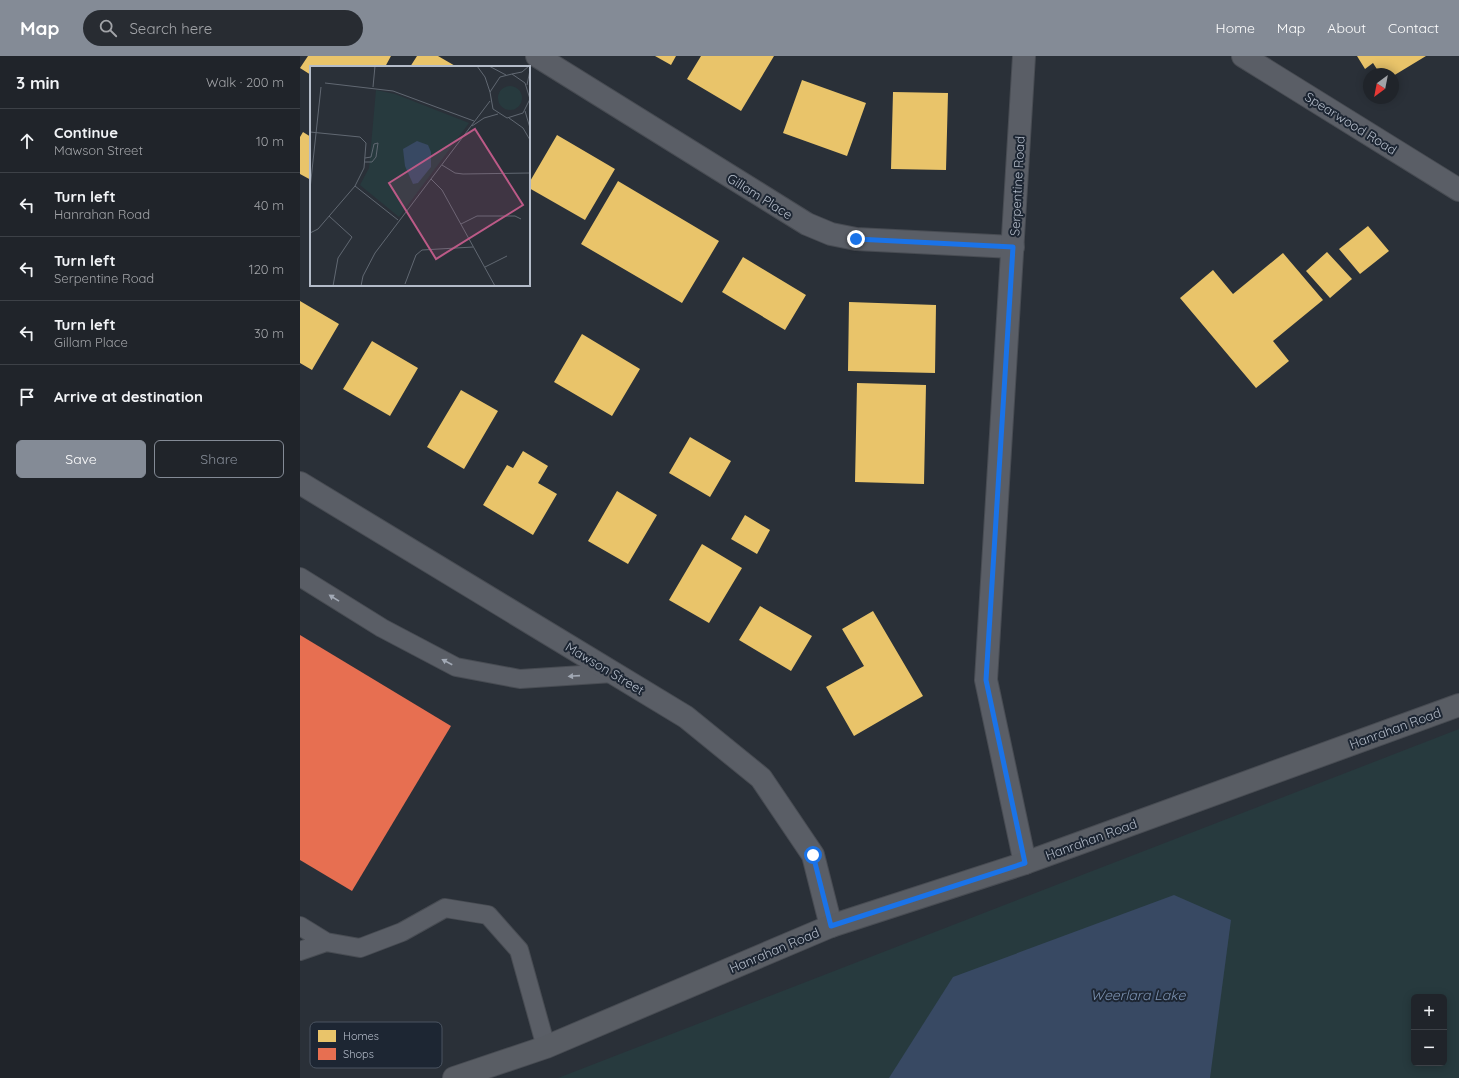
<!DOCTYPE html>
<meta charset="utf-8">
<style>
body{margin:0;font-family:Quicksand,sans-serif;background:#282c32;color:#f1f3f6}
.controls{position:absolute;right:12px;bottom:12px;display:grid;overflow:hidden;border-radius:6px;box-shadow:0 2px 10px #0003}
.controls button{width:36px;height:36px;display:grid;place-items:center;padding:0;border:0;border-bottom:1px solid #3d4147;background:#20242a;color:#f1f3f6;font:20px sans-serif}
.compass{position:absolute;left:1063px;top:12px;width:36px;height:36px;border-radius:50%;background:#20242a;box-shadow:0 2px 10px #0003;rotate:212deg}
.stop{position:absolute;width:12px;height:12px;margin:-9px;border:3px solid #1a73e8;border-radius:50%;background:#fff}
.stop.end{background:#1a73e8;border-color:#fff;box-shadow:0 1px 4px #0008}
.list{margin:0;padding:0;list-style:none}
h2{display:flex;justify-content:space-between;align-items:center;height:52px;margin:0;padding:0 16px;font-size:17px}
h2 small{font-size:13px;font-weight:400;color:#a2a4a8}
.list li{display:grid;grid-template-columns:26px 1fr auto;gap:12px;align-items:center;box-sizing:border-box;height:64px;padding:0 16px;border-top:1px solid #3d4147}
.list b{display:block;font-size:15px;white-space:nowrap}
.list p{margin:0;font-size:13px;white-space:nowrap;color:#a2a4a8}
.list em{font-size:13px;font-style:normal;color:#a2a4a8}
.actions{display:flex;gap:8px;padding:12px 16px}
.actions a{flex:1;padding:9px 0;border:1px solid #848b96;border-radius:6px;text-align:center;font-size:14px;color:#848b96}
.actions .main{background:#848b96;color:#fff}
.icon{flex:none;width:22px;height:22px;fill:none;stroke:currentColor;stroke-width:2;stroke-linecap:round;stroke-linejoin:round}
.map{position:relative;flex:none;width:1159px;height:1022px;overflow:hidden}
header{display:flex;align-items:center;gap:24px;box-sizing:border-box;height:56px;padding:0 20px;background:#848b96;color:#fff}
header strong{font-size:19px}
nav{display:flex;gap:22px;margin-inline-start:auto;font-size:14px}
.search{width:280px;height:36px;background:#282c32;display:flex;align-items:center;gap:10px;box-sizing:border-box;padding:0 14px;border-radius:22px;color:#a2a4a8;font-size:15px}
main{display:flex}
aside{flex:1;background:#20242a}
.map>svg:first-child{display:block}
.green{fill:#273a3e;fill-rule:evenodd}
.water{fill:#384963}
.homes{fill:#e9c46a}
.shops{fill:#e76f51}
.lines{fill:none;stroke-linecap:round;stroke-linejoin:round}
.service-casing{stroke:#484c53;stroke-width:20}
.minor-casing{stroke:#484c53;stroke-width:24}
.tertiary-casing{stroke:#484c53;stroke-width:24}
.secondary-casing{stroke:#484c53;stroke-width:24}
.service{stroke:#5a5e66;stroke-width:18}
.minor{stroke:#5a5e66;stroke-width:22}
.tertiary{stroke:#5a5e66;stroke-width:22}
.secondary{stroke:#595d64;stroke-width:22}
.oneway{fill:#a2a9b5}
.route{stroke:#1a73e8;stroke-width:5}
.labels{text-anchor:middle;stroke-width:4;stroke-linejoin:round;paint-order:stroke}
.street-label{font-size:13px;fill:#b4bcc9;stroke:#1d2633}
.water-label{font-size:14px;font-style:italic;fill:#7c92b1;stroke:#1d2633}
.inset-road{fill:none;stroke:#616872;stroke-width:1}
.view{fill:#bc5a87;fill-opacity:0.15;stroke:#bc5a87;stroke-width:2}
.inset-edge{fill:none;stroke:#b4bcc9;stroke-width:2}
.key{fill:#1d2633;stroke:#4a5360;stroke-width:1}
.key-label{font-size:11px;fill:#b4bcc9}
</style>
<header>
<strong>Map</strong>
<div class="search"><svg class="icon" aria-label="search" viewBox="0 0 24 24"><circle cx="10" cy="10" r="6"/><path d="M15 15l6 6"/></svg>Search here</div>
<nav><a>Home</a><a>Map</a><a>About</a><a>Contact</a></nav>
</header>
<main>
<aside>
<h2>3 min<small>Walk · 200 m</small></h2>
<ul class="list">
<li><svg class="icon" aria-label="ahead" viewBox="0 0 24 24"><path d="M12 20V5M6 11l6-6 6 6"/></svg><div><b>Continue</b><p>Mawson Street</p></div><em>10 m</em></li>
<li><svg class="icon" aria-label="left" viewBox="0 0 24 24"><path d="M17 20v-9H6M10 6l-5 5 5 5"/></svg><div><b>Turn left</b><p>Hanrahan Road</p></div><em>40 m</em></li>
<li><svg class="icon" aria-label="left" viewBox="0 0 24 24"><path d="M17 20v-9H6M10 6l-5 5 5 5"/></svg><div><b>Turn left</b><p>Serpentine Road</p></div><em>120 m</em></li>
<li><svg class="icon" aria-label="left" viewBox="0 0 24 24"><path d="M17 20v-9H6M10 6l-5 5 5 5"/></svg><div><b>Turn left</b><p>Gillam Place</p></div><em>30 m</em></li>
<li><svg class="icon" aria-label="arrive" viewBox="0 0 24 24"><path d="M6 21V4h12l-3 4 3 4H6"/></svg><div><b>Arrive at destination</b></div></li>
</ul>
<div class="actions"><a class="main">Save</a><a>Share</a></div>
</aside>
<div class="map">
<svg width="1159" height="1022" viewBox="0 0 1159 1022">
<rect width="100%" height="100%" fill="#2a3038"/>
<path class="green" d="M1159,673v349h-901zM1114,941h30v66h-30z"/>
<path class="water" d="M874,839l57,25 -21,158h-321l64,-101z"/>
<path class="homes" d="M8,0h83l-6,11h-74v8l-11,-7z
M117,0h21l19,11h-47z
M355,0h21l-5,9z
M401,0h73l-33,55 -54,-32z
M1057,0h69l-33,20v-2h-13l-7,-11 -8,6z
M502,24l64,23 -19,53 -64,-23z
M593,36l55,1 -2,77 -55,-1z
M3,76l8,5v43l-11,-6v-37z
M257,79l58,34 -30,51 -56,-32v-5z
M318,125l101,60 -37,62 -101,-59z
M1068,170l21,25 -29,23 -21,-25z
M1027,196l25,27 -22,19 -24,-27z
M983,197l40,47 -50,41 16,20 -33,27 -76,-90 33,-28 20,24z
M443,201l63,38 -21,35 -63,-38z
M0,245l39,23 -27,46 -12,-7z
M549,246l87,3 -1,68 -87,-2z
M282,278l58,35 -28,47 -58,-34z
M72,285l46,27 -28,48 -47,-27z
M557,327l69,2 -2,99 -69,-2z
M161,334l37,21 -34,58 -37,-22z
M390,381l41,24 -21,36 -41,-24z
M223,395l25,15 -10,17 19,11 -24,41 -50,-30 24,-40 6,3z
M317,435l40,24 -29,49 -40,-23z
M445,459l25,15 -13,24 -26,-15z
M402,488l40,24 -33,55 -40,-23z
M460,550l52,30 -21,35 -52,-31z
M573,555l50,85 -69,40 -28,-49 38,-21 -22,-37z"/>
<path class="shops" d="M0,579l151,91 -99,165 -52,-31z"/>
<g class="lines">
<g class="service-casing">
<path id="service" d="M0,521l82,51 74,39 64,12 93,-6
M0,870l26,16 34,6 42,-16 43,-24 43,7 31,35 27,97
M0,895l26,-9"/>
</g>
<g class="minor-casing">
<path id="minor" d="M237,0l270,168 24,10 25,5 157,8
M943,0l216,134
M0,427l386,234 75,61 52,77 18,71"/>
</g>
<g class="tertiary-casing">
<path id="tertiary" d="M724,0l-38,624 39,183"/>
</g>
<g class="secondary-casing">
<path id="secondary" d="M154,1022l92,-31 285,-121 194,-63 434,-158"/>
</g>
<use href="#service" class="service"/>
<use href="#minor" class="minor"/>
<use href="#tertiary" class="tertiary"/>
<use href="#secondary" class="secondary"/>
</g>
<defs><path id="oneway-solid" d="M-6-.8H1V-3.2L6.5 0L1 3.2V.8H-6Z"/></defs>
<g class="oneway">
<use href="#oneway-solid" transform="translate(34 542) rotate(-148)"/>
<use href="#oneway-solid" transform="translate(147 606) rotate(-152)"/>
<use href="#oneway-solid" transform="translate(274 620) rotate(176)"/>
</g>
<g class="lines">
<path class="route" d="M513,799l18,71 194,-63 -39,-183 27,-433 -157,-8"/>
</g>
<g class="labels">
<g class="street-label">
<text transform="translate(1051 67) rotate(32)" y="5">Spearwood Road</text>
<text transform="translate(717 130) rotate(-87)" y="5">Serpentine Road</text>
<text transform="translate(460 140) rotate(32)" y="5">Gillam Place</text>
<text transform="translate(305 612) rotate(31)" y="5">Mawson Street</text>
<text transform="translate(1095 672) rotate(-20)" y="5">Hanrahan Road</text>
<text transform="translate(791 783) rotate(-20)" y="5">Hanrahan Road</text>
<text transform="translate(474 894) rotate(-23)" y="5">Hanrahan Road</text>
</g>
<g class="water-label">
<text x="838" y="944">Weerlara Lake</text>
</g>
</g>
<g transform="translate(10 10)">
<rect width="220" height="220" fill="#2a3038"/>
<path d="M188 32a12 12 0 1 1 24 0a12 12 0 1 1-24 0ZM66,24l19,4 74,29 -70,94 -39,-32 9,-17z" fill="#273a3e"/>
<path d="M107,75l11,4 3,7v15l-13,16 -5,1 -8,-18 -2,-17z" fill="#384963"/>
<path class="inset-road" d="M167,0l8,11 5,15M179,0l17,9M202,8l13,9 5,16 -7,14 -16,5 -14,-9 -3,-17 10,-15 12,-3 10,-2 7,-6M15,17l68,8 81,30M217,19l3,-15M63,21l2,-21M215,45l5,17M199,52l14,10 7,12M162,60l12,-8 14,-4M0,66l50,5 6,6 -2,25 -9,18 -37,43 -8,4M55,96h7l4,-5 2,-14 -4,1 -3,13 -6,1M132,99l13,8 8,1 67,-1M121,113l11,11 53,96M45,120l43,34M0,123l11,-102M19,150l23,21 -14,21 -5,28M151,158l16,-8h38l6,3M175,201l22,-11M95,218l11,-29 6,-5 51,-3M51,220l2,-10 12,-23 115,-152"/>
<path class="view" d="M165,63l48,76 -87,54 -47,-76z"/>
<rect width="220" height="220" class="inset-edge"/>
</g>
<rect x="10" y="966" width="132" height="46" rx="6" class="key"/>
<rect x="18" y="974" width="18" height="12" fill="#e9c46a"/>
<rect x="18" y="992" width="18" height="12" fill="#e76f51"/>
<g class="key-label">
<text x="43" y="984">Homes</text>
<text x="43" y="1002">Shops</text>
</g>
</svg>
<div class="controls">
<button>+</button>
<button>−</button>
</div>
<svg class="compass" viewBox="-18 -18 36 36"><path d="M0-13l5 13h-10z" fill="#e53935"/><path d="M0 13l5-13h-10z" fill="#a2a4a8"/></svg>
<div class="stop" style="left:513px;top:799px"></div>
<div class="stop end" style="left:556px;top:183px"></div>
</div>
</main>
